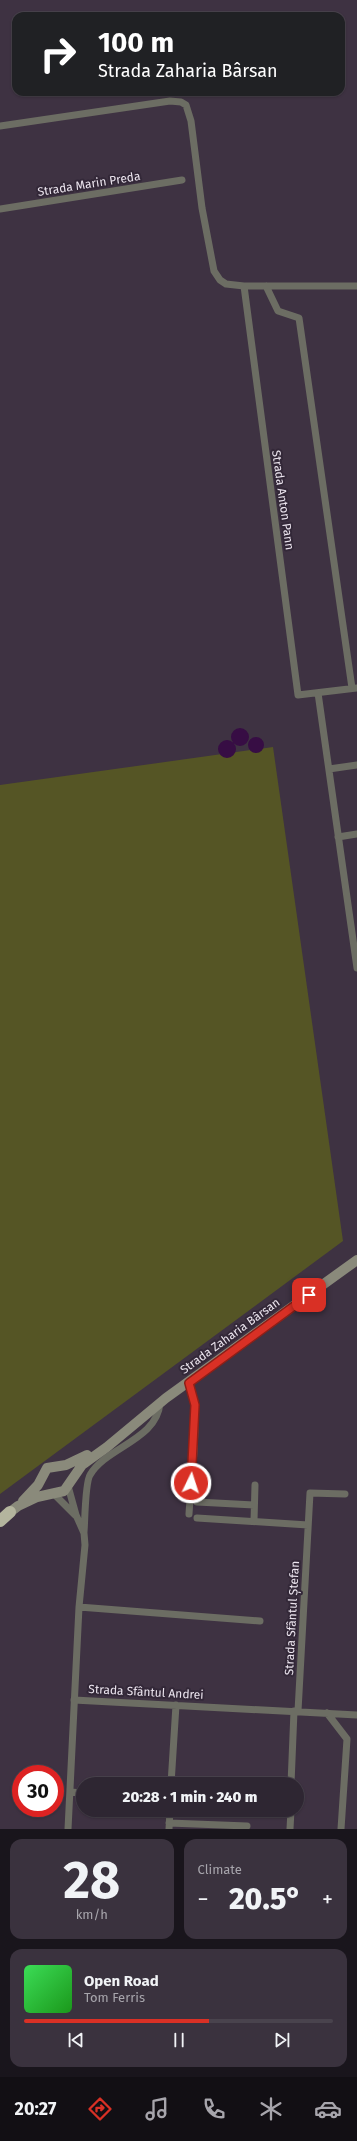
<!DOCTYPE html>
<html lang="en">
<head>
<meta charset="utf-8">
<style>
  body { margin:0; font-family:"Fira Sans",sans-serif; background:#3a323e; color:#f1f3f6; height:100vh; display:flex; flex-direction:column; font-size:15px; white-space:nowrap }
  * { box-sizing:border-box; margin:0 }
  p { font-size:13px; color:#a7a5ac }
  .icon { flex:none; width:22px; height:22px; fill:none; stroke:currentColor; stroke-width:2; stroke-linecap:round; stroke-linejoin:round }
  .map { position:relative; height:1829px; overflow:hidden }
  .sheet { display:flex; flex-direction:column; gap:10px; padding:10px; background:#19151c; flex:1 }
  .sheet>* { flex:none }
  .guide { position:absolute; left:12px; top:12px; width:333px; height:84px; border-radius:12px; box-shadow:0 1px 3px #0004,0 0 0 1px #49434d; background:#202124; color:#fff; overflow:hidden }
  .speed { position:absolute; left:12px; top:1765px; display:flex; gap:8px; font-size:20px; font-weight:700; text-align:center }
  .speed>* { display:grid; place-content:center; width:52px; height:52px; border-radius:50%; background:#2e2632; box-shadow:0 1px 3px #0004,0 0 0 1px #49434d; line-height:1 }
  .speed .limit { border:6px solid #d22; background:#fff; color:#111 }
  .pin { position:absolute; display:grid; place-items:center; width:34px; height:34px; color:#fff; margin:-17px; border-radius:8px; box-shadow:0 2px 6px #0006 }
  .me { position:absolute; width:44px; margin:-22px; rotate:4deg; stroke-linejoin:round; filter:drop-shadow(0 0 3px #0008) }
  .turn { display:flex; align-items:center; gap:14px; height:84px; padding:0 20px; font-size:18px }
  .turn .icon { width:52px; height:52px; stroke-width:2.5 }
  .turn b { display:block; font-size:28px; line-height:34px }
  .big { font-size:30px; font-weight:800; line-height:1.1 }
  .sheet .tile { flex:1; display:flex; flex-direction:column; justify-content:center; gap:6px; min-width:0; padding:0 14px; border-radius:12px; background:#3a323e }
  .sheet .dial { align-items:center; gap:0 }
  .dial b { font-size:52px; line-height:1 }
  .song { display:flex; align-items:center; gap:12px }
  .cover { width:48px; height:48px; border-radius:6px; background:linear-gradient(135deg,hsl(130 70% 55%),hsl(120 70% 35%)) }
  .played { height:4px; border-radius:2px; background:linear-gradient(90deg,#d93025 60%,#49434d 60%) }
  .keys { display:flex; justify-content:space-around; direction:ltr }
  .heat { display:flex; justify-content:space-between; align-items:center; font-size:22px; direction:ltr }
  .sheet .tiles { flex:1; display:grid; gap:10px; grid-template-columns:1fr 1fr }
  .tile:last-child { grid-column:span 2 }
  .trip { position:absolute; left:76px; top:1777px; width:228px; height:40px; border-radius:20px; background:#2e2632; box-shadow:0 1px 3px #0004,0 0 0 1px #49434d; font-weight:800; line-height:40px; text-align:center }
  .dock { display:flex; height:64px; justify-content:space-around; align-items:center; background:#120f14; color:#a7a5ac }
  .dock .icon { width:28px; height:28px }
  .dock .on { color:#d93025 }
  .dock b { font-size:18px; color:#f1f3f6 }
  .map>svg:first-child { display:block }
</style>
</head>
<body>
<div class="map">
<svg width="357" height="1829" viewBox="0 0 357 1829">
  <rect width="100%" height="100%" fill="#3e3242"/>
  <path fill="#555525" d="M273 747 343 1241 0 1494V785Z"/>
  <path fill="#370d44" d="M231 737a9 9 0 1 1 18 0a9 9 0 1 1-18 0Z
    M248 745a8 8 0 1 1 16 0a8 8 0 1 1-16 0Z
    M218 749a9 9 0 1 1 18 0a9 9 0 1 1-18 0Z"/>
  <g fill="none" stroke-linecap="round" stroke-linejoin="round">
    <path stroke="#6c6d63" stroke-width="7" d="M0 126 170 101 181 102 186 105 191 121 202 208 214 271 220 280 226 284 244 286H357
      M0 209 182 180
      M244 286 298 695 357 688
      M266 286 278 311 299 318 352 688
      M318 693 357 968
      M329 769 357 765
      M338 837 357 834
      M68 1486 76 1515 84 1533 85 1545 79 1607 68 1829
      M53 1493 75 1515
      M197 1502 254 1505
      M189 1514C191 1478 201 1415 189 1383
      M197 1518 308 1525
      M254 1521 255 1485
      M84 1532C85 1521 85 1483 90 1475 106 1447 157 1440 160 1403
      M79 1607 260 1621
      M74 1700 357 1715
      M298 1711 310 1493 345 1494
      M327 1713 347 1739 341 1829
      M171 1784 176 1705
      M291 1784 294 1711
      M70 1792 83 1793
      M169 1823 247 1826
      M169 1829 170 1810
      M290 1829 291 1810"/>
    <path stroke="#8a8a7b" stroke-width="10" d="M23 1501 38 1485 47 1468 66 1465 87 1455
      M5 1516 18 1506 37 1497 64 1491 82 1465 107 1447 166 1398 357 1260"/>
    <path stroke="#b4b59e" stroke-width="12" d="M0 1521 10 1512"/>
  </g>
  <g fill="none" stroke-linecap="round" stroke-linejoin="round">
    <g stroke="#8d1f18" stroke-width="10">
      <path id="route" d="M191 1483 195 1405 189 1383 309 1295"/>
    </g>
    <use href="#route" stroke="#d93025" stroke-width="7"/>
  </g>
  <g text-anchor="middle" stroke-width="4" stroke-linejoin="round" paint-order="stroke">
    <g font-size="12" fill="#ece5ef" stroke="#332838">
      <text transform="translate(89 184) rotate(-9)" y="4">Strada Marin Preda</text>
      <text transform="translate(283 500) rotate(82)" y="4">Strada Anton Pann</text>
      <text transform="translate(230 1336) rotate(-36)" y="4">Strada Zaharia Bârsan</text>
      <text transform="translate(292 1618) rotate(-87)" y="4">Strada Sfântul Ștefan</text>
      <text transform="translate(146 1692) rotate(3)" y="4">Strada Sfântul Andrei</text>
    </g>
  </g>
</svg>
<div class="speed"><div class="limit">30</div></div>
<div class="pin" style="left:309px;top:1295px;background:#d93025"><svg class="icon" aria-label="arrive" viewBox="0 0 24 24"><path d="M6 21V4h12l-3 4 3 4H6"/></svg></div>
<svg class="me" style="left:191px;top:1483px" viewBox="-20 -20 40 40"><circle r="17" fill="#d93025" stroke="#fff" stroke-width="3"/><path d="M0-11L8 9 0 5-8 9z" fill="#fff"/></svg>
<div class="trip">20:28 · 1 min · 240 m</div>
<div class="guide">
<div class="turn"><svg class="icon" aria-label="right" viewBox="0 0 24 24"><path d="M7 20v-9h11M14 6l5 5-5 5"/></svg><div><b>100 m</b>Strada Zaharia Bârsan</div></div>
</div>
</div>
<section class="sheet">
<div class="tiles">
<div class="tile dial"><b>28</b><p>km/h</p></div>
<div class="tile"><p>Climate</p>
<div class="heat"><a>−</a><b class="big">20.5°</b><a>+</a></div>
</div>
<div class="tile">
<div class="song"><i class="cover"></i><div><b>Open Road</b><p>Tom Ferris</p></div></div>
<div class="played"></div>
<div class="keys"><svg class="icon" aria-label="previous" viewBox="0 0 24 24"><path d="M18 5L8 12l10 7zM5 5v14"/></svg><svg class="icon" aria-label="pause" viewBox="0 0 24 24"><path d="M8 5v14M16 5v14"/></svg><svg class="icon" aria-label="next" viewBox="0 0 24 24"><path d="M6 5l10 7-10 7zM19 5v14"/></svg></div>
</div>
</div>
</section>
<nav class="dock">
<b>20:27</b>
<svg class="icon on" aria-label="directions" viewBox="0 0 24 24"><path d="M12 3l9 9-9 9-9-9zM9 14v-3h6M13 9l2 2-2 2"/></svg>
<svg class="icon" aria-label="music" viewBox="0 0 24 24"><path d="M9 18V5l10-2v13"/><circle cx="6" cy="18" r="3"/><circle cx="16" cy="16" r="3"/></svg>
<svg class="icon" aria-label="phone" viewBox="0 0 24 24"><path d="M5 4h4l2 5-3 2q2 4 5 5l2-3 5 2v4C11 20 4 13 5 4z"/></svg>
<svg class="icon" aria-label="climate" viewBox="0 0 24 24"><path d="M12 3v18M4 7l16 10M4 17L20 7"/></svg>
<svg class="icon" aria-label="car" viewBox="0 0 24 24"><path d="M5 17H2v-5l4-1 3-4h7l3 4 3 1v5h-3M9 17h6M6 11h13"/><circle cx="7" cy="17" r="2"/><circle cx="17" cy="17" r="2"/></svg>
</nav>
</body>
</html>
